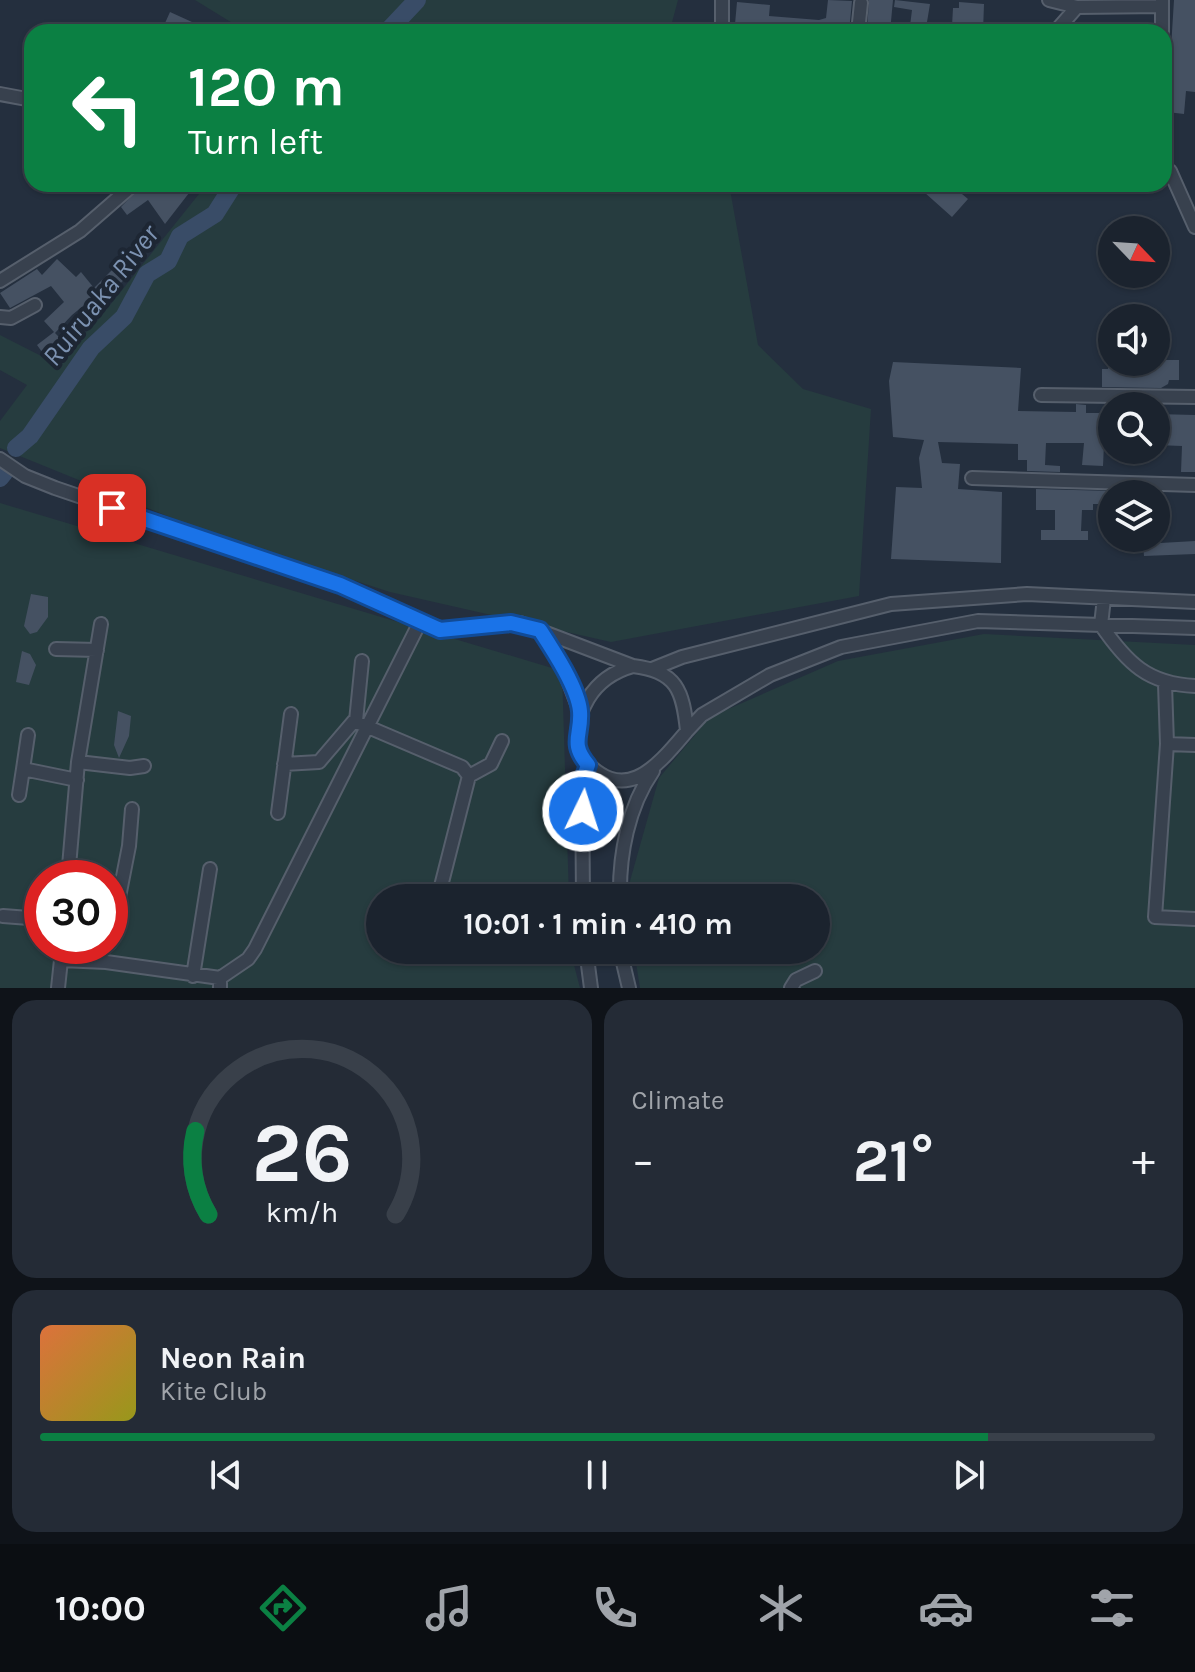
<!DOCTYPE html>
<html lang="en">
<head>
<meta charset="utf-8">
<style>
  body { margin:0; font-family:Karla,sans-serif; background:#242b36; color:#f1f3f6; height:100vh; display:flex; flex-direction:column; font-size:30px; white-space:nowrap }
  * { box-sizing:border-box; margin:0 }
  p { font-size:26px; color:#a0a4aa }
  .icon { flex:none; width:44px; height:44px; fill:none; stroke:currentColor; stroke-width:2; stroke-linecap:round; stroke-linejoin:round }
  .map { position:relative; height:988px; overflow:hidden }
  .panel { display:flex; flex-direction:column; gap:12px; padding:12px; background:#0f1319; flex:1 }
  .panel>* { flex:none }
  .hud { position:absolute; left:24px; top:24px; width:1148px; height:168px; border-radius:24px; box-shadow:0 2px 6px #0004,0 0 0 2px #39404a; background:#0b8043; color:#fff; overflow:hidden }
  .needle { width:52px; rotate:115deg }
  .fabs { position:absolute; left:1098px; top:216px; display:grid; gap:16px }
  .fabs a { display:grid; place-items:center; width:72px; height:72px; border-radius:50%; background:#1b232e; box-shadow:0 2px 6px #0004,0 0 0 2px #39404a; font-size:40px }
  .speed { position:absolute; left:24px; top:860px; display:flex; gap:16px; font-size:40px; font-weight:700; text-align:center }
  .speed>* { display:grid; place-content:center; width:104px; height:104px; border-radius:50%; background:#1b232e; box-shadow:0 2px 6px #0004,0 0 0 2px #39404a; line-height:1 }
  .speed .limit { border:12px solid #d22; background:#fff; color:#111 }
  .pin { position:absolute; display:grid; place-items:center; width:68px; height:68px; color:#fff; margin:-34px; border-radius:16px; box-shadow:0 4px 12px #0006 }
  .me { position:absolute; width:88px; margin:-44px; rotate:4deg; stroke-linejoin:round; filter:drop-shadow(0 0 6px #0008) }
  .turn { display:flex; align-items:center; gap:28px; height:168px; padding:0 32px; font-size:36px }
  .turn .icon { width:104px; height:104px; stroke-width:2.5 }
  .turn b { display:block; font-size:56px; line-height:68px }
  .big { font-size:60px; font-weight:700; line-height:1.1 }
  .panel .tile { flex:1; display:flex; flex-direction:column; justify-content:center; gap:12px; min-width:0; padding:0 28px; border-radius:24px; background:#242b36 }
  .panel .dial { align-items:center; gap:0 }
  .dial svg { height:208px; overflow:visible; fill:none; stroke:#39404a; stroke-width:7; stroke-linecap:round; text-anchor:middle }
  .dial text { fill:#f1f3f6; stroke:none }
  .song { display:flex; align-items:center; gap:24px }
  .cover { width:96px; height:96px; border-radius:12px; background:linear-gradient(135deg,hsl(20 70% 55%),hsl(60 70% 35%)) }
  .played { height:8px; border-radius:4px; background:linear-gradient(90deg,#0b8043 85%,#39404a 85%) }
  .keys { display:flex; justify-content:space-around; direction:ltr }
  .heat { display:flex; justify-content:space-between; align-items:center; font-size:44px; direction:ltr }
  .panel .tiles { flex:1; display:grid; gap:12px; grid-template-columns:1fr 1fr }
  .tile:last-child { grid-column:span 2 }
  .trip { position:absolute; left:366px; top:884px; width:464px; height:80px; border-radius:40px; background:#1b232e; box-shadow:0 2px 6px #0004,0 0 0 2px #39404a; font-weight:700; line-height:80px; text-align:center }
  .menu { display:flex; height:128px; justify-content:space-around; align-items:center; background:#0b0e12; color:#a0a4aa }
  .menu .icon { width:56px; height:56px }
  .menu .selected { color:#0b8043 }
  .menu b { font-size:36px; color:#f1f3f6 }
  .map>svg:first-child { display:block }
</style>
</head>
<body>
<div class="map">
<svg width="1195" height="988" viewBox="0 0 1195 988">
  <rect width="100%" height="100%" fill="#242f3e"/>
  <path fill="#263c3f" fill-rule="evenodd" d="M195 0H678L671 26 656 32H247Z
    M207 184H729L758 345 803 389 871 409 859 596 611 642 390 592 219 537 0 448V421L27 385 0 370V335L53 362 94 325Z
    M0 503 562 671 569 898H380V950H570L580 988H0ZM42 878H110V946H42Z
    M984 634 1195 645V988H640L634 950H816V898H631L630 881 659 778 710 717 838 661Z"/>
  <g fill="none" stroke-linecap="round" stroke-linejoin="round">
    <path stroke="#394c67" stroke-width="18" d="M387 32 417 0
      M16 448 30 436 91 348 124 317 147 274 168 261 180 236 215 214 234 184
      M0 478 4 473"/>
  </g>
  <path fill="#455162" d="M828 0 852 1 849 32 735 24 737 2 770 5 769 16 819 20 826 18Z
    M869 0H893L890 32H867Z
    M895 0 930 4 926 28 910 26 912 10 894 7Z
    M1174 0H1195V92L1186 91 1184 114 1167 112Z
    M959 2 984 4 983 32H972V27L952 26 953 8H959Z
    M170 12 192 22 187 32H161Z
    M143 184H196L165 224 148 200 127 215 121 207Z
    M915 184H950L968 199 952 217Z
    M57 259 76 277 81 272 94 288 117 265 128 276 94 309 88 302 72 315 55 333 60 338 42 352 37 345 54 332 44 321 64 302 51 286 10 308 0 293 37 269 42 275Z
    M1157 360H1179V380H1169L1168 384 1161 388 1102 387V369H1108L1109 362Z
    M893 362 1021 368 1018 411 1076 412V404L1086 405V413H1112V444H1104L1103 466 1082 465 1084 443H1046L1045 465 1060 466V472L1027 471V460H1018V444L938 442 942 463 960 464 958 489 1002 492 1001 563 891 559 896 487 922 488 919 458 924 440 893 437 889 381Z
    M1156 414 1195 415V472H1181L1182 446 1156 445Z
    M1036 489 1112 491V504H1093V510H1082L1081 531H1088V540H1041V530H1055V510H1036Z
    M1195 541V554L1144 556 1143 544Z
    M31 594 48 597V617L37 632 30 634 24 626Z
    M22 651 30 654 36 665 29 685 16 682Z
    M118 711 131 716 129 736 119 758 114 745Z"/>
  <g fill="none" stroke-linecap="round" stroke-linejoin="round">
    <g stroke="#565f6c" stroke-width="16">
      <path id="minor" d="M722 0V32
        M1049 0 1077 7 1162 6
        M1162 0V32
        M858 32 861 3
        M1055 32 1077 7
        M0 94 32 100
        M1170 171 1195 227
        M0 281 80 231 134 184
        M0 317 11 318 35 305
        M1041 395 1195 397
        M0 459 25 476 55 488 340 585 440 630 520 623 633 666
        M972 478 1195 485
        M1104 598 1101 625C1127 663 1148 684 1195 686
        M540 630 566 675 580 712
        M56 649 97 650
        M633 666C677 671 683 691 687 731 655 769 623 808 579 754 571 713 593 677 633 666Z
        M652 669 682 657 891 604 1027 594 1195 602
        M1165 684 1167 744 1155 917 1195 919
        M356 721 362 661
        M687 731 702 715 770 675 841 647 978 621 1195 628
        M28 735 23 769 77 780
        M1167 744 1195 745
        M78 762 130 768 144 766
        M284 764 319 762 354 721 462 767 469 776 438 898
        M469 776 491 764 502 741
        M19 795 23 769
        M278 813 291 714
        M68 878 78 762 101 624
        M583 898 582 782 588 765
        M620 898C619 855 628 807 653 771
        M3 916 42 919
        M110 943 129 846 132 809
        M63 946 61 960 106 962 220 978
        M586 950 591 988
        M620 950 629 988
        M193 976 210 869
        M58 988 61 960
        M220 988V978L248 959 255 949 420 622
        M791 988 796 980 815 971"/>
    </g>
    <use href="#minor" stroke="#38414e" stroke-width="12"/>
  </g>
  <g fill="none" stroke-linecap="round" stroke-linejoin="round">
    <g stroke="#114b97" stroke-width="20">
      <path id="route" d="M112 508 340 585 440 630 511 623 540 630C553 650 578 688 580 711 582 736 569 742 588 765L582 782 583 811"/>
    </g>
    <use href="#route" stroke="#1a73e8" stroke-width="14"/>
  </g>
  <g text-anchor="middle" stroke-width="8" stroke-linejoin="round" paint-order="stroke">
    <g font-size="28" font-style="italic" fill="#7c92b1" stroke="#1d2633">
      <text transform="translate(100 295) rotate(-52)" y="10">Ruiruaka River</text>
    </g>
  </g>
</svg>
<div class="fabs">
<a><svg class="needle" viewBox="-14 -14 28 28"><path d="M0-13l5 13h-10z" fill="#e53935"/><path d="M0 13l5-13h-10z" fill="#a0a4aa"/></svg></a>
<a><svg class="icon" aria-label="sound" viewBox="0 0 24 24"><path d="M4 9h4l5-4v14l-5-4H4zM17 9q2 3 0 6"/></svg></a>
<a><svg class="icon" aria-label="search" viewBox="0 0 24 24"><circle cx="10" cy="10" r="6"/><path d="M15 15l6 6"/></svg></a>
<a><svg class="icon" aria-label="layers" viewBox="0 0 24 24"><path d="M12 4l9 5-9 5-9-5zM3 14l9 5 9-5"/></svg></a>
</div>
<div class="speed"><div class="limit">30</div></div>
<div class="pin" style="left:112px;top:508px;background:#d93025"><svg class="icon" aria-label="arrive" viewBox="0 0 24 24"><path d="M6 21V4h12l-3 4 3 4H6"/></svg></div>
<svg class="me" style="left:583px;top:811px" viewBox="-20 -20 40 40"><circle r="17" fill="#1a73e8" stroke="#fff" stroke-width="3"/><path d="M0-11L8 9 0 5-8 9z" fill="#fff"/></svg>
<div class="trip">10:01 · 1 min · 410 m</div>
<div class="hud">
<div class="turn"><svg class="icon" aria-label="left" viewBox="0 0 24 24"><path d="M17 20v-9H6M10 6l-5 5 5 5"/></svg><div><b>120 m</b>Turn left</div></div>
</div>
</div>
<section class="panel">
<div class="tiles">
<div class="tile dial"><svg viewBox="0 0 100 80">
<path d="M14 69A42 42 0 1 1 86 69"/>
<path d="M14 69A42 42 0 0 1 9 37" stroke="#0b8043"/>
<text x="50" y="56" font-size="32" font-weight="700">26</text>
<text x="50" y="72" font-size="11">km/h</text>
</svg></div>
<div class="tile"><p>Climate</p>
<div class="heat"><a>−</a><b class="big">21°</b><a>+</a></div>
</div>
<div class="tile">
<div class="song"><i class="cover"></i><div><b>Neon Rain</b><p>Kite Club</p></div></div>
<div class="played"></div>
<div class="keys"><svg class="icon" aria-label="previous" viewBox="0 0 24 24"><path d="M18 5L8 12l10 7zM5 5v14"/></svg><svg class="icon" aria-label="pause" viewBox="0 0 24 24"><path d="M8 5v14M16 5v14"/></svg><svg class="icon" aria-label="next" viewBox="0 0 24 24"><path d="M6 5l10 7-10 7zM19 5v14"/></svg></div>
</div>
</div>
</section>
<nav class="menu">
<b>10:00</b>
<svg class="icon selected" aria-label="directions" viewBox="0 0 24 24"><path d="M12 3l9 9-9 9-9-9zM9 14v-3h6M13 9l2 2-2 2"/></svg>
<svg class="icon" aria-label="music" viewBox="0 0 24 24"><path d="M9 18V5l10-2v13"/><circle cx="6" cy="18" r="3"/><circle cx="16" cy="16" r="3"/></svg>
<svg class="icon" aria-label="phone" viewBox="0 0 24 24"><path d="M5 4h4l2 5-3 2q2 4 5 5l2-3 5 2v4C11 20 4 13 5 4z"/></svg>
<svg class="icon" aria-label="climate" viewBox="0 0 24 24"><path d="M12 3v18M4 7l16 10M4 17L20 7"/></svg>
<svg class="icon" aria-label="car" viewBox="0 0 24 24"><path d="M5 17H2v-5l4-1 3-4h7l3 4 3 1v5h-3M9 17h6M6 11h13"/><circle cx="7" cy="17" r="2"/><circle cx="17" cy="17" r="2"/></svg>
<svg class="icon" aria-label="filters" viewBox="0 0 24 24"><path d="M4 7h16M4 17h16"/><circle cx="9" cy="7" r="2"/><circle cx="15" cy="17" r="2"/></svg>
</nav>
</body>
</html>
